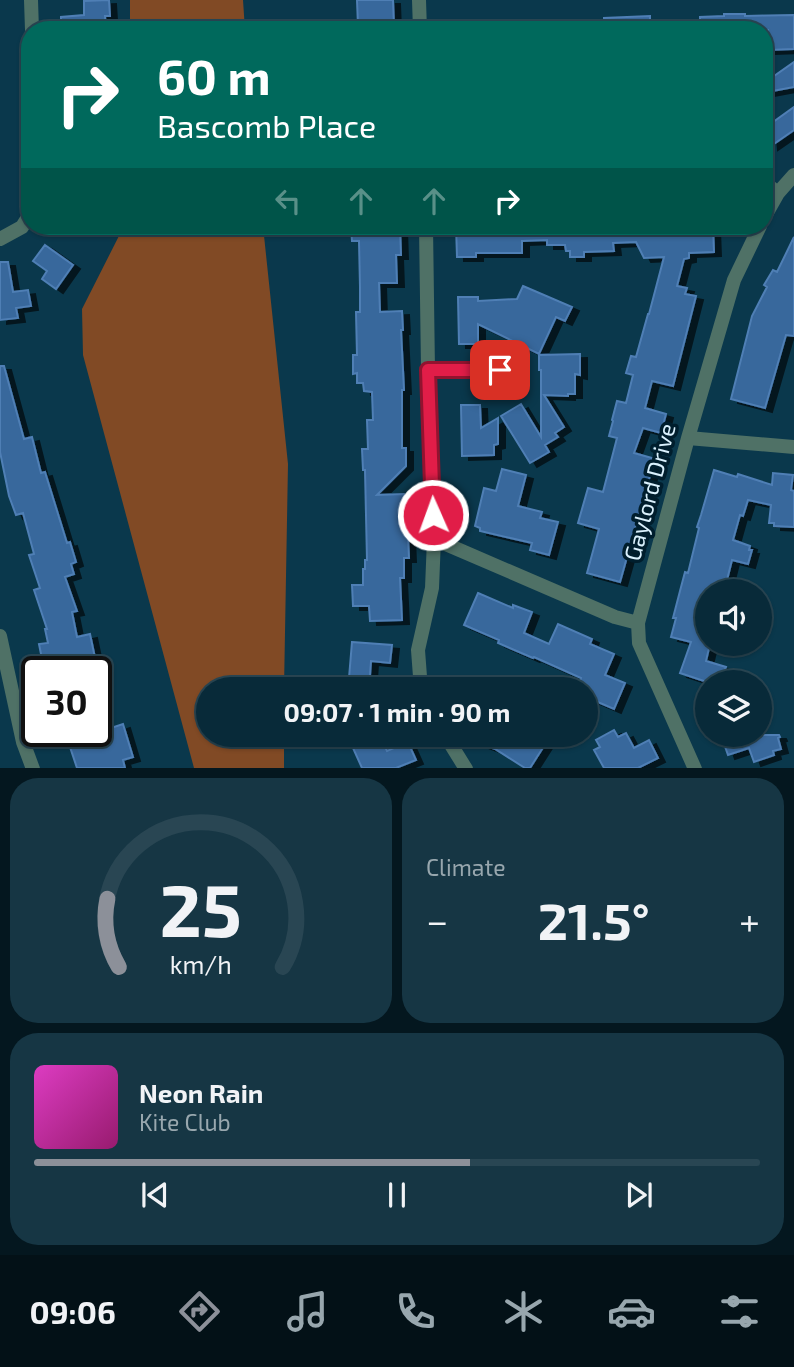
<!DOCTYPE html>
<html lang="en">
<head>
<meta charset="utf-8">
<style>
  body { margin:0; font-family:"Exo 2",sans-serif; background:#163644; color:#f1f3f6; height:100vh; display:flex; flex-direction:column; font-size:26px; white-space:nowrap }
  * { box-sizing:border-box; margin:0 }
  p { font-size:23px; color:#98a7ae }
  .icon { flex:none; width:38px; height:38px; fill:none; stroke:currentColor; stroke-width:2; stroke-linecap:round; stroke-linejoin:round }
  .map { position:relative; height:768px; overflow:hidden }
  .panel { display:flex; flex-direction:column; gap:10px; padding:10px; background:#04171f; flex:1 }
  .panel>* { flex:none }
  .guide { position:absolute; left:21px; top:21px; width:752px; height:214px; border-radius:28px; box-shadow:0 2px 5px #0004,0 0 0 2px #294653; background:#00695c; color:#fff; overflow:hidden }
  .tools { position:absolute; left:695px; top:579px; display:grid; gap:14px }
  .tools a { display:grid; place-items:center; width:77px; height:77px; border-radius:50%; background:#082a39; box-shadow:0 2px 5px #0004,0 0 0 2px #294653; font-size:35px }
  .speed { position:absolute; left:21px; top:656px; display:flex; gap:14px; font-size:35px; font-weight:700; text-align:center }
  .speed>* { display:grid; place-content:center; width:91px; height:91px; border-radius:50%; background:#082a39; box-shadow:0 2px 5px #0004,0 0 0 2px #294653; line-height:1 }
  .speed .limit { border:4px solid #111; border-radius:10px; background:#fff; color:#111 }
  .pin { position:absolute; display:grid; place-items:center; width:60px; height:60px; color:#fff; margin:-30px; border-radius:14px; box-shadow:0 4px 10px #0006 }
  .me { position:absolute; width:77px; margin:-38px; rotate:358deg; stroke-linejoin:round; filter:drop-shadow(0 0 5px #0008) }
  .turn { display:flex; align-items:center; gap:24px; height:147px; padding:0 21px; font-size:32px }
  .turn .icon { width:91px; height:91px; stroke-width:2.5 }
  .turn b { display:block; font-size:49px; line-height:60px }
  .lanes { display:flex; align-items:center; height:66px; padding:0 21px; background:#0003; justify-content:center; gap:35px; direction:ltr }
  .lanes .off { opacity:.35 }
  .big { font-size:52px; font-weight:700; line-height:1.1 }
  .panel .tile { flex:1; display:flex; flex-direction:column; justify-content:center; gap:10px; min-width:0; padding:0 24px; border-radius:28px; background:#163644 }
  .panel .dial { align-items:center; gap:0 }
  .dial svg { height:182px; overflow:visible; fill:none; stroke:#294653; stroke-width:7; stroke-linecap:round; text-anchor:middle }
  .dial text { fill:#f1f3f6; stroke:none }
  .song { display:flex; align-items:center; gap:21px }
  .cover { width:84px; height:84px; border-radius:10px; background:linear-gradient(135deg,hsl(310 70% 55%),hsl(320 70% 35%)) }
  .played { height:7px; border-radius:4px; background:linear-gradient(90deg,#8c9099 60%,#294653 60%) }
  .keys { display:flex; justify-content:space-around; direction:ltr }
  .heat { display:flex; justify-content:space-between; align-items:center; font-size:38px; direction:ltr }
  .panel .tiles { flex:1; display:grid; gap:10px; grid-template-columns:1fr 1fr }
  .tile:last-child { grid-column:span 2 }
  .trip { position:absolute; left:196px; top:677px; width:402px; height:70px; border-radius:35px; background:#082a39; box-shadow:0 2px 5px #0004,0 0 0 2px #294653; font-weight:700; line-height:70px; text-align:center }
  .dock { display:flex; height:112px; justify-content:space-around; align-items:center; background:#031117; color:#98a7ae }
  .dock .icon { width:49px; height:49px }
  .dock .active { color:#8c9099 }
  .dock b { font-size:32px; color:#f1f3f6 }
  .map>svg:first-child { display:block }
</style>
</head>
<body>
<div class="map">
<svg width="794" height="769" viewBox="0 0 794 769">
  <defs>
    <filter id="shadow"><feDropShadow dx="7" dy="4" stdDeviation="0" flood-color="#0009"/></filter>
  </defs>
  <rect width="100%" height="100%" fill="#0a384c"/>
  <path fill="#814a25" d="M130 0H243L245 30H130Z
    M124 226H263L288 464 284 689 208 690V735H284V768H194L83 355 82 309Z"/>
  <path fill="#38679c" stroke="#4f7fb5" stroke-width="2" filter="url(#shadow)" d="M109 0 110 16H105L106 30H61V17L84 15V1Z
    M357 0H393L394 26H358Z
    M724 14H745V16L794 15V49L769 50 768 30H700V17L724 16Z
    M650 16V30H604V18Z
    M794 62V87L767 92 766 77 774 76Z
    M794 107V130L771 146 769 125Z
    M351 226H400L401 255H396L397 283H379L380 312 402 311 403 330H401L404 390H402V448H406V466L377 495 404 494 405 513 407 512 409 558H404V578H400L402 620 370 621 369 606H353L352 585H363V569H365V560H367L365 470H363L362 449H368L367 420H373L372 392 364 391 363 383H357V373L353 374V355H357L356 312H360V287L359 241H352Z
    M456 226H476V232H501V226H566V230L593 229V226H713L714 252 689 253V258L684 259 677 286 687 288 685 294 696 296 673 386 652 381 645 408 666 414 661 433 643 428 634 453 652 458 651 464 653 465 620 582 587 573 599 529 578 523 588 488 603 492 617 438 609 436 613 421 612 420 617 401 626 403 633 375 626 373 631 356 636 357 648 314H649L664 257 644 258 636 242 613 243 614 251 584 252V257H570V251H566L565 245H547V240L522 241V253H476V257H457Z
    M794 237V336L786 335 765 408 731 399 752 316 767 287 764 285 773 270 777 272Z
    M45 245 73 265 56 289 42 279 47 271 33 261Z
    M0 262H8L13 292 28 290 31 306 16 308 18 318 0 320Z
    M523 286 572 307 565 321 556 317 539 354 478 324V344H459L458 297H478V301L517 299Z
    M580 354V375L575 374V394H568V396L544 395 564 427 555 433 558 437 545 445 549 452 530 463 501 416 521 404 541 437V370H539V355Z
    M0 366H4L24 439 32 437 41 473 45 472 67 543 70 542 76 562 71 564 74 574 65 577 77 611 72 612 77 637 90 634 98 672H47L45 663 43 664 39 644 48 643 45 629H47L34 590 40 588 29 555 34 554 23 513 16 515 9 496 0 452Z
    M461 405H480L481 428 498 418V444L494 445V455L462 456Z
    M502 469 526 475 518 506 542 512 540 518 558 522 549 555 530 550 532 543 480 531V528L475 526 484 488 496 491Z
    M714 470 737 477 738 474 772 485 773 473 793 475 791 490 794 491V527L774 526V523H769L771 505 748 500 743 516 740 515 733 540 750 546 749 550H752L748 564 732 560 724 592H707V644H710L706 661 726 667 720 682H707L680 673 691 642 671 637 676 618H673L680 591 685 572 688 573 699 528 697 527 701 515Z
    M478 593 513 608V605L532 612 524 633 549 644 558 624 592 639 590 644 614 654 605 675 625 683 614 709 586 697V690H576L581 678 534 657 533 658 498 643 499 640 464 625Z
    M352 642 392 645 390 663 371 661 369 690H348Z
    M123 724 133 757 123 760 125 768H77L65 732H99Z
    M614 730 618 737 626 733 634 748 649 740 658 758 638 768H604L594 750 600 747 596 740Z
    M460 735H551L530 768H525L495 749 460 736Z
    M721 735H779L780 737 778 738 781 749 773 751 774 755 754 762 749 748 728 755Z
    M380 736 387 751 408 742 416 760 396 768H362L353 748Z"/>
  <g fill="none" stroke-linecap="round" stroke-linejoin="round">
    <path stroke="#4f7166" stroke-width="14" d="M31 0 32 30
      M419 0 420 30
      M765 183 778 193
      M765 216 778 193 794 175
      M0 239 22 227 30 214
      M428 370H500
      M688 438 794 447
      M434 539 615 617 638 623
      M0 636 23 742 33 769
      M421 690 418 650 432 588 434 539 428 370 426 226
      M445 735 466 769
      M695 769 639 643 638 623 688 438 734 280 760 226"/>
  </g>
  <g fill="none" stroke-linecap="round" stroke-linejoin="round">
    <g stroke="#92132f" stroke-width="18">
      <path id="route" d="M433 515 428 370H500"/>
    </g>
    <use href="#route" stroke="#e11d48" stroke-width="12"/>
  </g>
  <g text-anchor="middle" stroke-width="7" stroke-linejoin="round" paint-order="stroke">
    <g font-size="23" fill="#daf1fd" stroke="#001e2d">
      <text transform="translate(650 492) rotate(-75)" y="8">Gaylord Drive</text>
    </g>
  </g>
</svg>
<div class="tools">
<a><svg class="icon" aria-label="sound" viewBox="0 0 24 24"><path d="M4 9h4l5-4v14l-5-4H4zM17 9q2 3 0 6"/></svg></a>
<a><svg class="icon" aria-label="layers" viewBox="0 0 24 24"><path d="M12 4l9 5-9 5-9-5zM3 14l9 5 9-5"/></svg></a>
</div>
<div class="speed"><div class="limit">30</div></div>
<div class="pin" style="left:500px;top:370px;background:#d93025"><svg class="icon" aria-label="arrive" viewBox="0 0 24 24"><path d="M6 21V4h12l-3 4 3 4H6"/></svg></div>
<svg class="me" style="left:433px;top:515px" viewBox="-20 -20 40 40"><circle r="17" fill="#e11d48" stroke="#fff" stroke-width="3"/><path d="M0-11L8 9 0 5-8 9z" fill="#fff"/></svg>
<div class="trip">09:07 · 1 min · 90 m</div>
<div class="guide">
<div class="turn"><svg class="icon" aria-label="right" viewBox="0 0 24 24"><path d="M7 20v-9h11M14 6l5 5-5 5"/></svg><div><b>60 m</b>Bascomb Place</div></div>
<div class="lanes"><svg class="icon off" aria-label="left" viewBox="0 0 24 24"><path d="M17 20v-9H6M10 6l-5 5 5 5"/></svg><svg class="icon off" aria-label="ahead" viewBox="0 0 24 24"><path d="M12 20V5M6 11l6-6 6 6"/></svg><svg class="icon off" aria-label="ahead" viewBox="0 0 24 24"><path d="M12 20V5M6 11l6-6 6 6"/></svg><svg class="icon" aria-label="right" viewBox="0 0 24 24"><path d="M7 20v-9h11M14 6l5 5-5 5"/></svg></div>
</div>
</div>
<section class="panel">
<div class="tiles">
<div class="tile dial"><svg viewBox="0 0 100 80">
<path d="M14 69A42 42 0 1 1 86 69"/>
<path d="M14 69A42 42 0 0 1 9 39" stroke="#8c9099"/>
<text x="50" y="56" font-size="32" font-weight="700">25</text>
<text x="50" y="72" font-size="11">km/h</text>
</svg></div>
<div class="tile"><p>Climate</p>
<div class="heat"><a>−</a><b class="big">21.5°</b><a>+</a></div>
</div>
<div class="tile">
<div class="song"><i class="cover"></i><div><b>Neon Rain</b><p>Kite Club</p></div></div>
<div class="played"></div>
<div class="keys"><svg class="icon" aria-label="previous" viewBox="0 0 24 24"><path d="M18 5L8 12l10 7zM5 5v14"/></svg><svg class="icon" aria-label="pause" viewBox="0 0 24 24"><path d="M8 5v14M16 5v14"/></svg><svg class="icon" aria-label="next" viewBox="0 0 24 24"><path d="M6 5l10 7-10 7zM19 5v14"/></svg></div>
</div>
</div>
</section>
<nav class="dock">
<b>09:06</b>
<svg class="icon active" aria-label="directions" viewBox="0 0 24 24"><path d="M12 3l9 9-9 9-9-9zM9 14v-3h6M13 9l2 2-2 2"/></svg>
<svg class="icon" aria-label="music" viewBox="0 0 24 24"><path d="M9 18V5l10-2v13"/><circle cx="6" cy="18" r="3"/><circle cx="16" cy="16" r="3"/></svg>
<svg class="icon" aria-label="phone" viewBox="0 0 24 24"><path d="M5 4h4l2 5-3 2q2 4 5 5l2-3 5 2v4C11 20 4 13 5 4z"/></svg>
<svg class="icon" aria-label="climate" viewBox="0 0 24 24"><path d="M12 3v18M4 7l16 10M4 17L20 7"/></svg>
<svg class="icon" aria-label="car" viewBox="0 0 24 24"><path d="M5 17H2v-5l4-1 3-4h7l3 4 3 1v5h-3M9 17h6M6 11h13"/><circle cx="7" cy="17" r="2"/><circle cx="17" cy="17" r="2"/></svg>
<svg class="icon" aria-label="filters" viewBox="0 0 24 24"><path d="M4 7h16M4 17h16"/><circle cx="9" cy="7" r="2"/><circle cx="15" cy="17" r="2"/></svg>
</nav>
</body>
</html>
